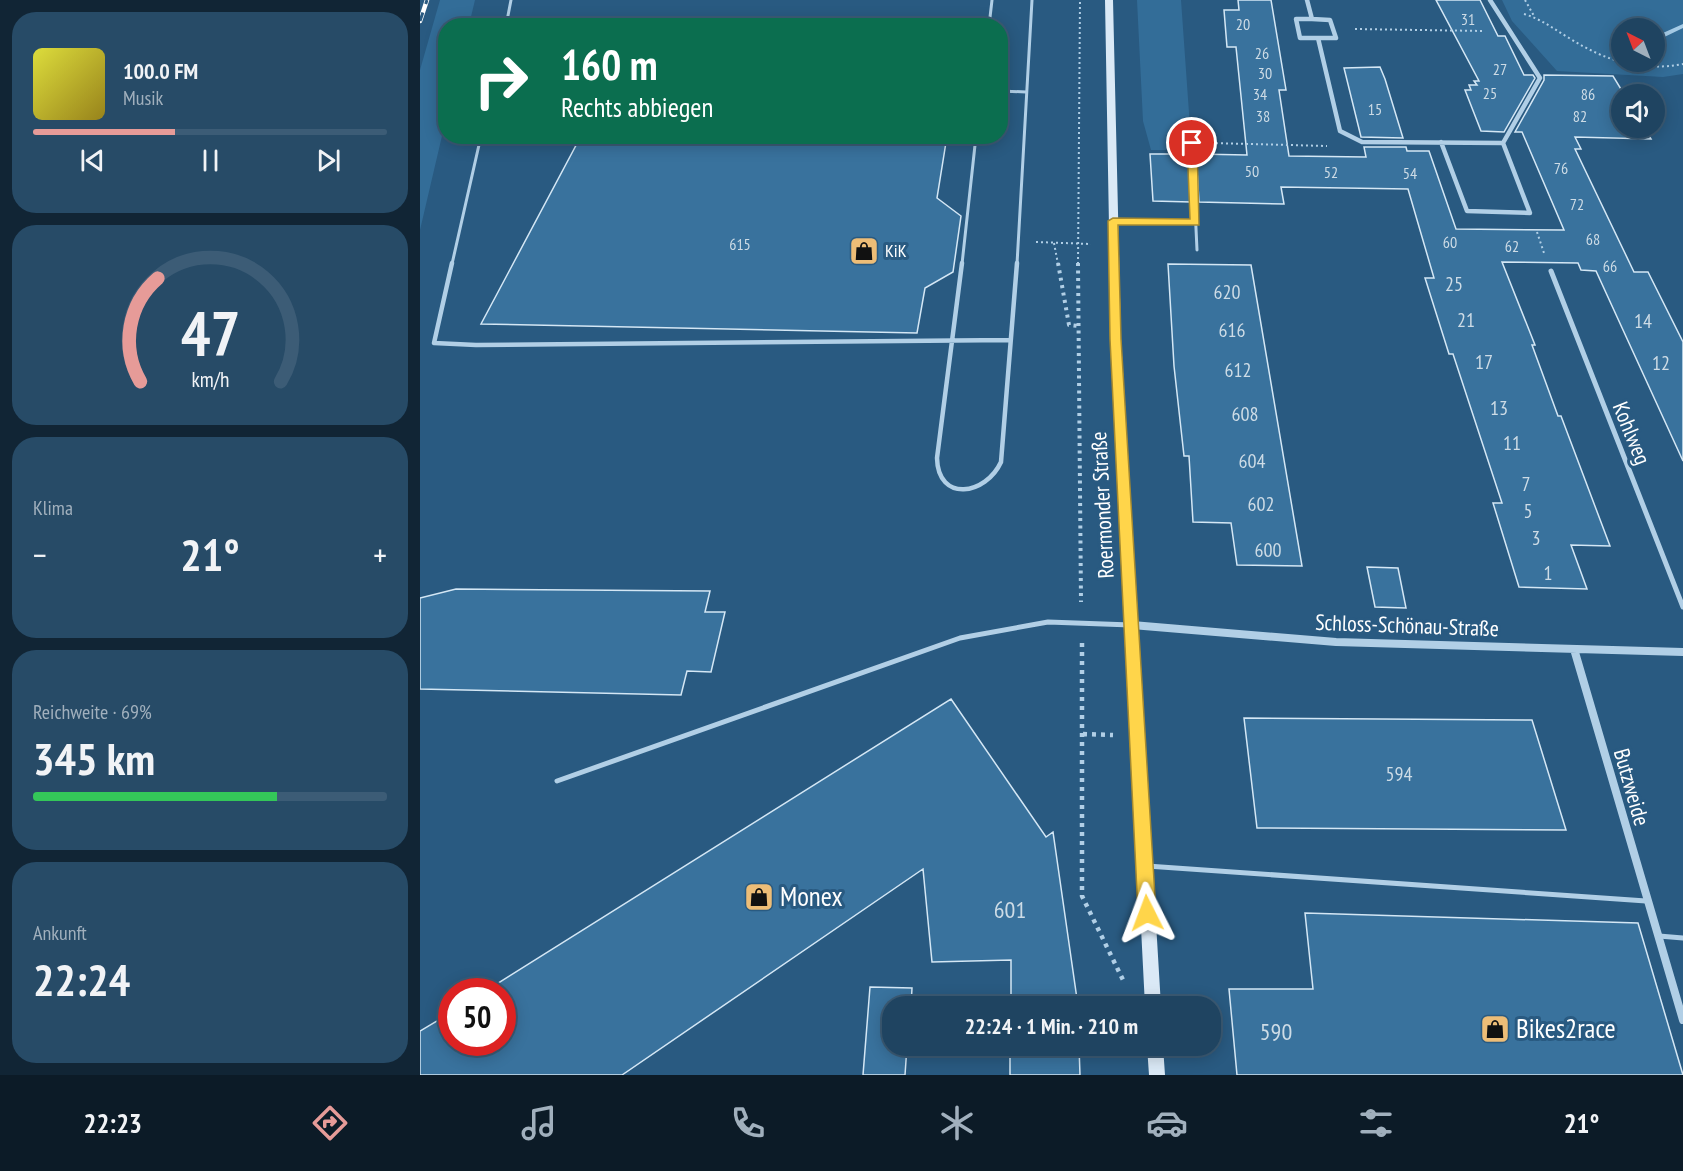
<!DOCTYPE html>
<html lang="de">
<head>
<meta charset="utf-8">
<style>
  body { margin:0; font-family:"PT Sans Narrow",sans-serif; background:#274b67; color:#f1f3f6; height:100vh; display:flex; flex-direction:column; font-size:22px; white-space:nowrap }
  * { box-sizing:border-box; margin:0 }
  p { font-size:20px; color:#a1b0bd }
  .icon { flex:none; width:33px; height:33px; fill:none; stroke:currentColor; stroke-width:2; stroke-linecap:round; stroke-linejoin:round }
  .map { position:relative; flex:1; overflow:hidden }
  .details { display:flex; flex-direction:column; gap:12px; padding:12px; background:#112535; width:420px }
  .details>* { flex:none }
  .guide { position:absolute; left:18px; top:18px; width:570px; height:126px; border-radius:24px; box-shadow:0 3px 15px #0003,0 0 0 2px #3c5c76; background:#0b6e4f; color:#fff; overflow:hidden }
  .needle { width:39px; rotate:318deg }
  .controls { position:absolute; left:1191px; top:18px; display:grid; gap:12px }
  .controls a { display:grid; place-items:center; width:54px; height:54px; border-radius:50%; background:#1f4461; box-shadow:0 3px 15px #0003,0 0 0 2px #3c5c76; font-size:30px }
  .speed { position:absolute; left:18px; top:978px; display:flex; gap:12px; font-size:30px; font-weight:700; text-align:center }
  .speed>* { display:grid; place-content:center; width:78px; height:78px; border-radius:50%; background:#1f4461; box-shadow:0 3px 15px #0003,0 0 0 2px #3c5c76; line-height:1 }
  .speed .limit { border:9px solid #d22; background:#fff; color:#111 }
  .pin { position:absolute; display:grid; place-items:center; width:51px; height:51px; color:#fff; margin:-26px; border:3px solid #fff; border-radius:50%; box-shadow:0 2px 6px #0007 }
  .me { position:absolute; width:66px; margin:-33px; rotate:357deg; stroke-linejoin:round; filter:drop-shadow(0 0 4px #0008) }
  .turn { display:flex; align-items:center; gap:21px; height:126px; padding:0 24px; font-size:27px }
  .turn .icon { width:78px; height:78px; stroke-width:2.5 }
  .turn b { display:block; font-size:42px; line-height:51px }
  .big { font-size:45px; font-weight:800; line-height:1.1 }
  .details .widget { flex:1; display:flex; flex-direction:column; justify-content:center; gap:9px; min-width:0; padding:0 21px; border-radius:24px; background:#274b67 }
  .details .dial { align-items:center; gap:0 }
  .dial svg { height:156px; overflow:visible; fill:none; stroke:#3c5c76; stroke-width:7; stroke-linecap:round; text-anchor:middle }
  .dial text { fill:#f1f3f6; stroke:none }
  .song { display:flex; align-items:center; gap:18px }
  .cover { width:72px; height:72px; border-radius:9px; background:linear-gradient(135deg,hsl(60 70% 55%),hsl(50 70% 35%)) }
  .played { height:6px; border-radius:3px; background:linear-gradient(90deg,#e69b98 40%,#3c5c76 40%) }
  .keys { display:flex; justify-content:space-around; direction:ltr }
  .heat { display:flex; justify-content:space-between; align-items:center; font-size:33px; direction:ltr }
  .charge { height:9px; border-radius:4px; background:linear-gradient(90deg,#34c759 69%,#3c5c76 0) }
  .trip { position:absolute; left:462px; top:996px; width:339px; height:60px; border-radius:24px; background:#1f4461; box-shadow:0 3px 15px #0003,0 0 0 2px #3c5c76; font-weight:800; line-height:60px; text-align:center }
  .menu { display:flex; height:96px; justify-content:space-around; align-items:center; background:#0c1b27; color:#a1b0bd }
  .menu .icon { width:42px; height:42px }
  .menu .active { color:#e69b98 }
  .menu b { font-size:27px; color:#f1f3f6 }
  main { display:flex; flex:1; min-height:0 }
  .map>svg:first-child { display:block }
</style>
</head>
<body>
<main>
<section class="details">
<div class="widget">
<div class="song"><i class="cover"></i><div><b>100.0 FM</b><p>Musik</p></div></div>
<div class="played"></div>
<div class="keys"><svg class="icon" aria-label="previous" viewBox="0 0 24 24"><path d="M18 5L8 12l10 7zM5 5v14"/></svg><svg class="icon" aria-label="pause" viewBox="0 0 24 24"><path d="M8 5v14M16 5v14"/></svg><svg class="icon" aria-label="next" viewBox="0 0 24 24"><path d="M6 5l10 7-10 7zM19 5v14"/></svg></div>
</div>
<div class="widget dial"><svg viewBox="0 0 100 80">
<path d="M14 69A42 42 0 1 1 86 69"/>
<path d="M14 69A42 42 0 0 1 23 16" stroke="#e69b98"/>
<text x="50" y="56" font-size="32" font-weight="700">47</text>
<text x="50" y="72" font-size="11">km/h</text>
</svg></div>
<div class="widget"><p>Klima</p>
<div class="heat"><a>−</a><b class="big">21°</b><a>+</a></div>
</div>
<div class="widget"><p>Reichweite · 69%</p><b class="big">345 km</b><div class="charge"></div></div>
<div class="widget"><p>Ankunft</p><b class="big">22:24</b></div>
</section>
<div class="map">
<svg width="1263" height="1075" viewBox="0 0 1263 1075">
  <rect width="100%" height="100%" fill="#295a81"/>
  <path fill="#336d98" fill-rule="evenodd" d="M20 0H55L49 25 26 26 25 123 0 230V70Z
    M717 0H761L771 141 754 150H731L723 121Z
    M1082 0H1263V74L1243 77 1137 71 1092 21ZM1202 28H1234V62H1202Z"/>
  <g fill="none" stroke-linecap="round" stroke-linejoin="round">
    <path fill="#a5cbe6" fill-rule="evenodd" d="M1263 24V28L1234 42V37Z
      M1220 62H1226L1228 66 1223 67Z"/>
  </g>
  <path fill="#39729d" stroke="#d4e7f5" stroke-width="1.5" d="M818 0H851L866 90H859L869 156 946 157 944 147H986L987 151H1009L1036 229 1144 230 1102 132H1095L1124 80V75L1193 76 1204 94H1202V128H1224L1231 139 1155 137 1161 149H1155L1214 272H1228L1263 342V461L1176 271 1161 270 1158 263 1082 262 1115 345H1112L1138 416H1141L1190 546 1151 545 1167 589 1099 587 1073 503H1082L1033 354H1029L1005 278H1014L988 189 861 187 864 204 779 202 776 154 827 155 816 47H807L804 10H819Z
    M1016 0H1060L1078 36H1085L1104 75H1113L1115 78 1084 132 1061 131 1045 90H1051L1049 85H1057L1054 81H1059Z
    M960 67 965 79 983 138 941 137 924 68Z
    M161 136H527L517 198 541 216 533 272 505 288 497 333 61 324Z
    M730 154H769L771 202 733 201Z
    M748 264 831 265 882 566 817 565 811 523 773 522 769 456H764L754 366Z
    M947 567 978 568 986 608 955 607Z
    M36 589 290 591 285 612H305L291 672 267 671 261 695 0 689V598Z
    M531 699 626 837 633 832 658 1006H591V960L512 962 503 869 202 1075H0V1031L32 1012V1042H82V992H64Z
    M824 718 1112 720 1146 830 837 828Z
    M885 913 1218 923 1263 1075H817L809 989H893Z
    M450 987 492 988 491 1006H472V1046H487L485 1075H443Z
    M590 1046H659L660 1075H590Z"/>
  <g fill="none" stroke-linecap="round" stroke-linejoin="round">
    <path stroke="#b1cfe6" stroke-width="2" stroke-dasharray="2 3" stroke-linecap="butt" d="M1105 0 1114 16
      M1104 14C1121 19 1134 29 1149 38 1186 61 1220 72 1263 64
      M935 29 1065 31
      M791 143 907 146
      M1117 232 1124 253
      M616 242 671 244
      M634 243 638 264
      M658 264 660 0"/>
    <path stroke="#b1cfe6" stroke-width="4" stroke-dasharray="3 4.5" stroke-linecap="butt" d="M638 263 649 325 658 326
      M658 263 661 602"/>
    <path stroke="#b1cfe6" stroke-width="4.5" stroke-dasharray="4 5" stroke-linecap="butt" d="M662 643V896L704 982
      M663 734 693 735"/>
    <path stroke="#b1cfe6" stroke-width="3" d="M86 26 91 0
      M569 26 572 0
      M580 91 606 92
      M772 143 777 250
      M693 221 775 223
      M32 264 61 136
      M542 264 556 136
      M597 264 612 0"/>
    <path stroke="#b1cfe6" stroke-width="4.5" d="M32 263 14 343 56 345 590 340
      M542 263 517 458C518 503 566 495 581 462L597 263"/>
    <path stroke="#b1cfe6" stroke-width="5" d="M137 781 540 638 628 622 711 625
      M727 866 1226 901
      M1239 936 1263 938"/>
    <path stroke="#b1cfe6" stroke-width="4.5" d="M887 0 892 19H876L880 38H898
      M892 19 910 20 916 38H898L920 131 942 142 1083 143
      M1021 142 1047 211 1110 213 1083 143 1120 78 1070 0"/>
    <path stroke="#b1cfe6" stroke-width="5" d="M1131 271 1263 607"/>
    <path stroke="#b1cfe6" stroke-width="8" d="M712 625 916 642 1263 652
      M1154 649 1263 1020"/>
    <path fill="#dae9f6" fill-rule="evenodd" d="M685 0H693L701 339 741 1006H725L691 339Z
      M727 1046H743L745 1075H729Z"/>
    <g stroke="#fff" stroke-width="4.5">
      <path id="rail" d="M0 21 7 0"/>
    </g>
    <use href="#rail" stroke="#295a81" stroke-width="3" stroke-dasharray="9" stroke-linecap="butt"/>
  </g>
  <path fill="#ffd54a" stroke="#a68a30" stroke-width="1.5" d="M772 140 777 143 779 225H698L701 339 736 913 733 919 727 921 721 919 718 913 690 339 688 221 693 218 770 219 767 143Z"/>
  <defs>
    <g id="shop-square" transform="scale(1.5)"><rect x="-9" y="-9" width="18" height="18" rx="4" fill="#edbd77" stroke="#295a81"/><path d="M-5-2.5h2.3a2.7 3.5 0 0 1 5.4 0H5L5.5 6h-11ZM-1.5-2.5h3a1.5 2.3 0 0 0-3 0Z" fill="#111"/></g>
  </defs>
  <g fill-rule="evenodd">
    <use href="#shop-square" x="444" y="251"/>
    <use href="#shop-square" x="339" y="897"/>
    <use href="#shop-square" x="1075" y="1029"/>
  </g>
  <g text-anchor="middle" stroke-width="6" stroke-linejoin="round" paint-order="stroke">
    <g font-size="16" fill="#cedce6">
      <text x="1048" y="25">31</text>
      <text x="823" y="30">20</text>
      <text x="842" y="59">26</text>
      <text x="1080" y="75">27</text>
      <text x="845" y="79">30</text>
      <text x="1070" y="99">25</text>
      <text x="840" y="100">34</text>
      <text x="1168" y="100">86</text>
      <text x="955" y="115">15</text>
      <text x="843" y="122">38</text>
      <text x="1160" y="122">82</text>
      <text x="1141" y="174">76</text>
      <text x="832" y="177">50</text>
      <text x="911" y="178">52</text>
      <text x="990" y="179">54</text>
      <text x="1157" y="210">72</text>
      <text x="1173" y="245">68</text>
      <text x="1030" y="248">60</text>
      <text x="320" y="250">615</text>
      <text x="1092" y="252">62</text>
      <text x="1190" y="272">66</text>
    </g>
    <g font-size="18" fill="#fff" stroke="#295a81" text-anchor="start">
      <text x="465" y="257">KiK</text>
    </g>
    <g font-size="20" fill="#cedce6">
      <text x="1034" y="291">25</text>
      <text x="807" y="299">620</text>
      <text x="1046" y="327">21</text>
      <text x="1223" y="328">14</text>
      <text x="812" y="337">616</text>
      <text x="1064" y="369">17</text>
      <text x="1241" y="370">12</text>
      <text x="818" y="377">612</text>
      <text x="1079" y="415">13</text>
      <text x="825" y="421">608</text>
      <text x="1092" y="450">11</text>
      <text x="832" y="468">604</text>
      <text x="1106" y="491">7</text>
      <text x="841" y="511">602</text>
      <text x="1108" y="518">5</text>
      <text x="1116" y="545">3</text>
      <text x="848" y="557">600</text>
      <text x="1128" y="580">1</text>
      <text x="979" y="781">594</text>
    </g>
    <g font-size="22" fill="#fff" stroke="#295a81">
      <text transform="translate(1212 433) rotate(68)" y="8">Kohlweg</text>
      <text transform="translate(682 505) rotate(-93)" y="8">Roermonder Straße</text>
      <text transform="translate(987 625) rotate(2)" y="8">Schloss-Schönau-Straße</text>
      <text transform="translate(1212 787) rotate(74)" y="8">Butzweide</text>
    </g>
    <g font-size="24" fill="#cedce6">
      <text x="590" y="918">601</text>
      <text x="856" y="1040">590</text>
    </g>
    <g font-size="27" fill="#fff" stroke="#295a81" text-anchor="start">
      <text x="360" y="906">Monex</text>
      <text x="1096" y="1038">Bikes2race</text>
    </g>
  </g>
</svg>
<div class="controls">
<a><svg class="needle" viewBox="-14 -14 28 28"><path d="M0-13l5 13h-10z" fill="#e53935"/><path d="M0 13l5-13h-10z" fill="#a1b0bd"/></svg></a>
<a><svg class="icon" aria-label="sound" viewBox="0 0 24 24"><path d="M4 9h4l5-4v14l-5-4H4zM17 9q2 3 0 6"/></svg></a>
</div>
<div class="speed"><div class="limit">50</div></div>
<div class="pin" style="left:772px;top:143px;background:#d93025"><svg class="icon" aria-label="arrive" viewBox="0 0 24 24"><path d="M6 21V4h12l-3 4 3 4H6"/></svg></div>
<svg class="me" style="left:727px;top:913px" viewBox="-20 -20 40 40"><path d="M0-17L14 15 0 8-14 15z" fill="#ffd54a" stroke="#fff" stroke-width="4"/></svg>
<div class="trip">22:24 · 1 Min. · 210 m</div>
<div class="guide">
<div class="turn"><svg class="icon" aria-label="right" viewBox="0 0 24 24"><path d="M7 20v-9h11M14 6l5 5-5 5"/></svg><div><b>160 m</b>Rechts abbiegen</div></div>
</div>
</div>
</main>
<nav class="menu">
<b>22:23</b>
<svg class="icon active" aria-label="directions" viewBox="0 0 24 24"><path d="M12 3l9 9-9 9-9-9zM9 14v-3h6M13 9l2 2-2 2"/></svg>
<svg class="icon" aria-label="music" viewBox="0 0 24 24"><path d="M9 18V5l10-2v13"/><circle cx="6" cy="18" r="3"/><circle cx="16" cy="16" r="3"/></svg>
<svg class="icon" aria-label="phone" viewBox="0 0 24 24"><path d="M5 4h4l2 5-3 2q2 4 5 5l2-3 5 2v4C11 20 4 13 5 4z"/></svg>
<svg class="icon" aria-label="climate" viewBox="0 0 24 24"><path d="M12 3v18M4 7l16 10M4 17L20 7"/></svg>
<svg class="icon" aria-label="car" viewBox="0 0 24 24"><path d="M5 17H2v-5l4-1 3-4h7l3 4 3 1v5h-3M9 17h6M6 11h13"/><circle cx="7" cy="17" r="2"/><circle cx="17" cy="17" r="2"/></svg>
<svg class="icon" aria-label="filters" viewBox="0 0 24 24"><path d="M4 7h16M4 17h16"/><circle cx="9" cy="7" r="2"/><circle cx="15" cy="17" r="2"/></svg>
<b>21°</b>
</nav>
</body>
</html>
